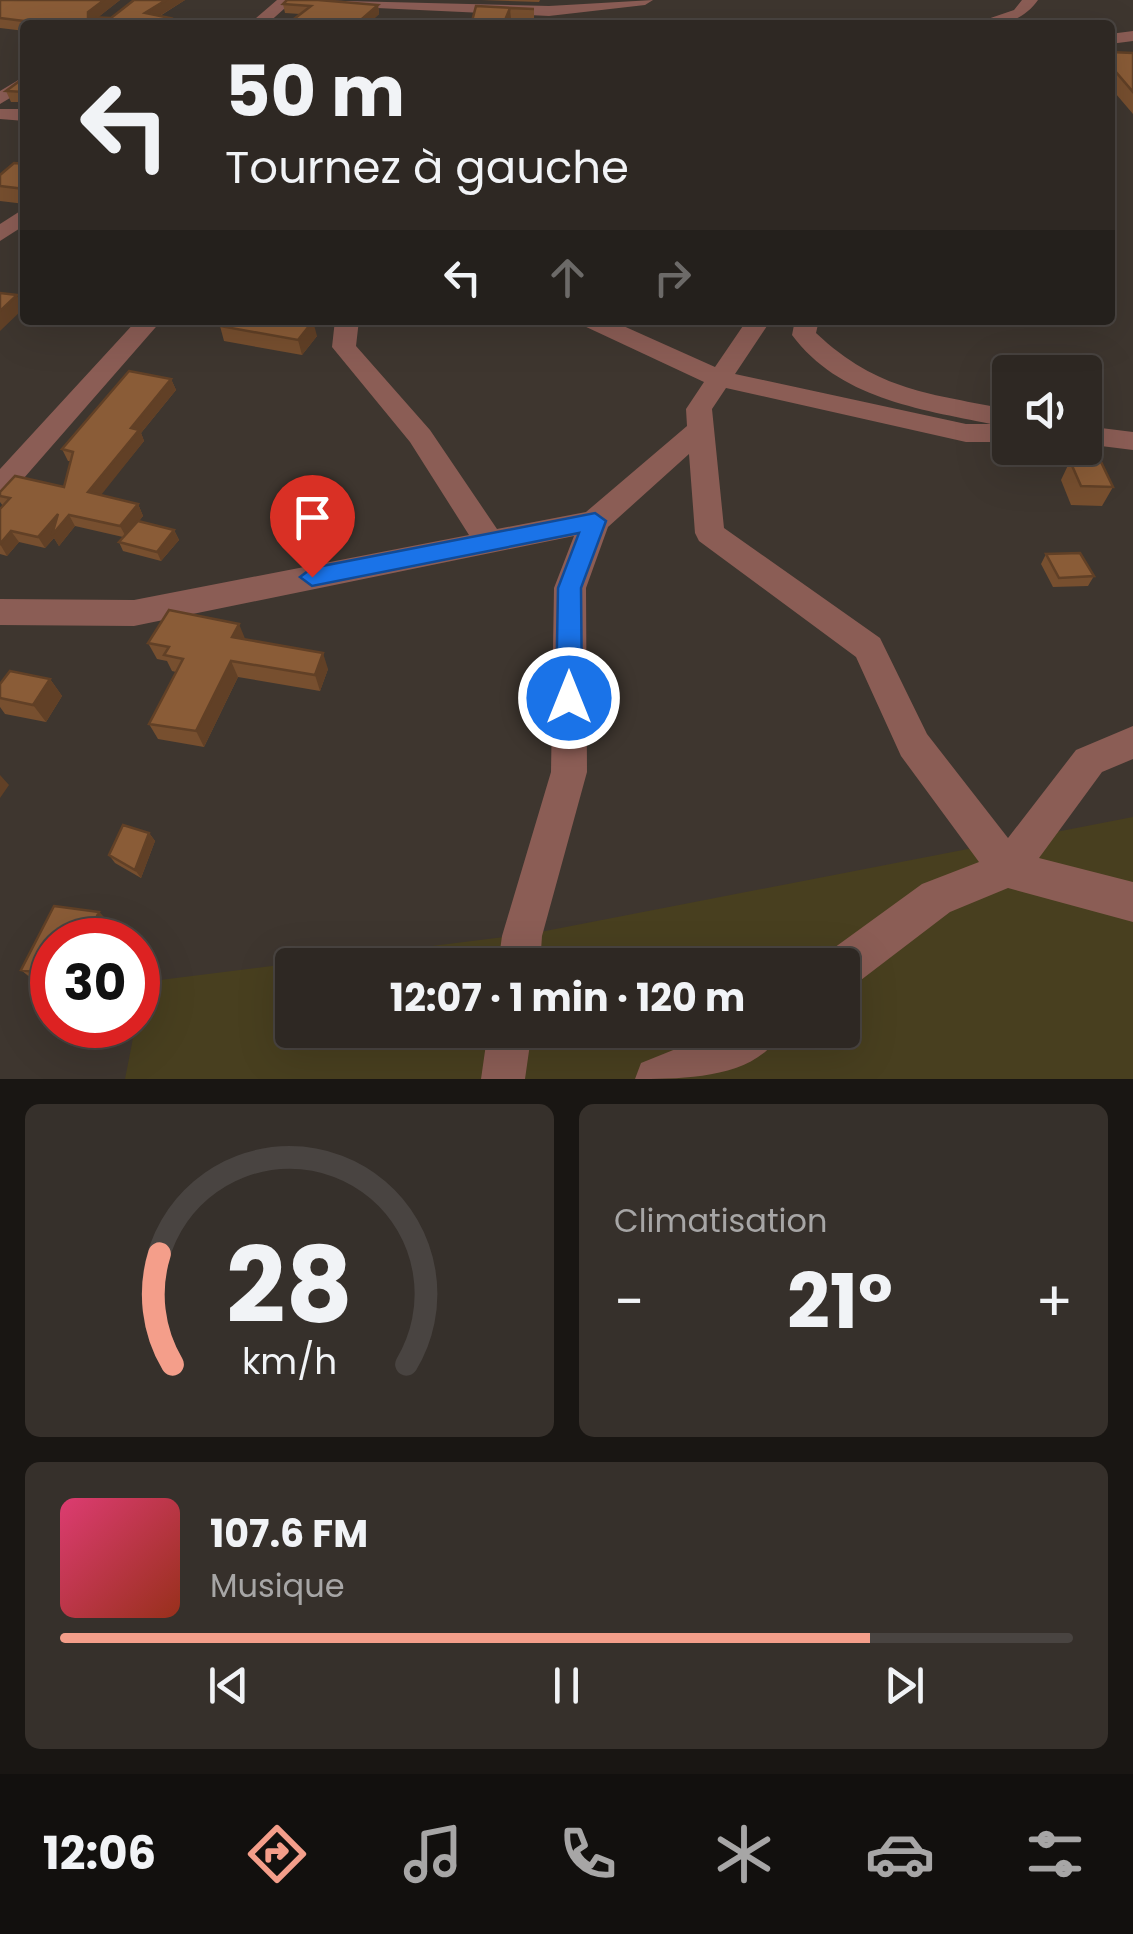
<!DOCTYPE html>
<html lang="fr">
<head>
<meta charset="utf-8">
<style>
  body { margin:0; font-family:Poppins,sans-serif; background:#36302b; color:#f1f3f6; height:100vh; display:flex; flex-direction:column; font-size:38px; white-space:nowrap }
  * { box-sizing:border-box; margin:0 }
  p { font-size:32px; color:#a7a6a6 }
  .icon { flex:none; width:55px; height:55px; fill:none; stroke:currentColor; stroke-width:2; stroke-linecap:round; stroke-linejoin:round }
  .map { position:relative; height:1079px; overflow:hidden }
  .sheet { display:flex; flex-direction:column; gap:25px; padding:25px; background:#191613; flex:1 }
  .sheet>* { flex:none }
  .guide { position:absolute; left:20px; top:20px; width:1095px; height:305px; border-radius:10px; box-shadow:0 10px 40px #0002,0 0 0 2px #494441; background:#2e2823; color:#f1f3f6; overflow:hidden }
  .tools { position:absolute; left:992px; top:355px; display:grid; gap:20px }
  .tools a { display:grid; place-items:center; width:110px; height:110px; border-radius:10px; background:#2e2823; box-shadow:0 10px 40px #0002,0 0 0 2px #494441; font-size:50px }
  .speed { position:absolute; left:30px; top:918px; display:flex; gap:20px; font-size:50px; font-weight:700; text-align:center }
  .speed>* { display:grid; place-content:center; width:130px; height:130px; border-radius:50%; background:#2e2823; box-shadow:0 10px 40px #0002,0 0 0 2px #494441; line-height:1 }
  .speed .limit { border:15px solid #d22; background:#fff; color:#111 }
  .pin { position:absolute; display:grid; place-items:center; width:85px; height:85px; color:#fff; margin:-102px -42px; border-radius:50% 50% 50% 0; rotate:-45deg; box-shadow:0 0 10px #0007 }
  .pin .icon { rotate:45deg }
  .me { position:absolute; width:110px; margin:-55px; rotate:0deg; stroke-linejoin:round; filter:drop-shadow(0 0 8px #0008) }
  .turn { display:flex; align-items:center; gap:35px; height:210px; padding:0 40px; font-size:45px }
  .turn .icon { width:130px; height:130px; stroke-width:2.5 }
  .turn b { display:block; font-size:70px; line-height:85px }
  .lanes { display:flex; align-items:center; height:95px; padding:0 40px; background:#0003; justify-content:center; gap:50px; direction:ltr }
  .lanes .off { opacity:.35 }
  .big { font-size:75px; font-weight:700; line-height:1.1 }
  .sheet .widget { flex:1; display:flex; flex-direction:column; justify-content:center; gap:15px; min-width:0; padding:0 35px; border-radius:15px; background:#36302b }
  .sheet .dial { align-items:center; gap:0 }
  .dial svg { height:260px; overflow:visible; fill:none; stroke:#494441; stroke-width:7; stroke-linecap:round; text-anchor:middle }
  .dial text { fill:#f1f3f6; stroke:none }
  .song { display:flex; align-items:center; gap:30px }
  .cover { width:120px; height:120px; border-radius:15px; background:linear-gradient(135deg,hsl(340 70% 55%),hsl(10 70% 35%)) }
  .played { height:10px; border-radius:5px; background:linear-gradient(90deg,#f49e8a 80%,#494441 80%) }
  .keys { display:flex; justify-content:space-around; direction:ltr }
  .heat { display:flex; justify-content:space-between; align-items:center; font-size:55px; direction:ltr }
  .sheet .tiles { flex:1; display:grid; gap:25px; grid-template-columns:1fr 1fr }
  .widget:last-child { grid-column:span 2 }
  .trip { position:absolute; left:275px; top:948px; width:585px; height:100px; border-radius:10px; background:#2e2823; box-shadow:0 10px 40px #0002,0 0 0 2px #494441; font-weight:700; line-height:100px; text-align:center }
  .tabs { display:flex; height:160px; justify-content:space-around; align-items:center; background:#12100e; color:#a7a6a6 }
  .tabs .icon { width:70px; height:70px }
  .tabs .active { color:#f49e8a }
  .tabs b { font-size:45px; color:#f1f3f6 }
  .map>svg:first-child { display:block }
</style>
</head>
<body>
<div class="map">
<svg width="1133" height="1079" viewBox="0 0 1133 1079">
  <rect width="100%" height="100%" fill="#3e362f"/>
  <path fill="#483f1f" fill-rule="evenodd" d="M1133 817V1079H125L144 982 535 933ZM292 965H842V1030H292Z"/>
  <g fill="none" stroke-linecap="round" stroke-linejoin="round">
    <path fill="#8b5d55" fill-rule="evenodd" d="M277 0H294L266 25H248Z
      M305 0 549 6 653 0 645 5 549 16 313 5Z
      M1022 0H1038C1021 24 998 25 970 25L1014 10Z
      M1133 31V41L1110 44V34Z
      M25 76V89L0 104V91Z
      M0 109H25V121L0 119Z
      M25 208V225L0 241V224Z
      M137 320H162L10 494 0 497V469Z
      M335 320H359L356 346 430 430 497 529 586 512 687 426 686 409 704 382 582 325 578 320H610L715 367 747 320H771L735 374 966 424H991C918 409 839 398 792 335L795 320H819L816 333C879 392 930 393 1010 410V442H966L726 388 712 409 724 528 880 638 927 734 1008 838 1076 750 1133 726V759L1102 772 1039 858 1133 882V922L1008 888 950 912 857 983 842 989V965H822L827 953 922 884 979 862 901 756 856 657 699 541 695 533 689 454 608 527 586 588 587 772 542 936 540 965H498L502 936 551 772 554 588 574 536 134 626 0 625V599L134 600 469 535 410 442 332 347Z
      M1085 426 1133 432V450L1085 444Z
      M488 1030H532L525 1079H481Z
      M723 1030H782C759 1079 684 1079 635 1079L641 1063Z"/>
  </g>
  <path fill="#774f2f" d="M0 0H120L97 18H111L134 0H185L160 16 170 18 172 25H25V31L0 28Z
    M481 0H540L539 2Z
    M283 4 378 5 379 14 367 25H295L294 19 300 14 285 13Z
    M476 6 534 9V19H511L508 25H471Z
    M1110 52 1133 53V114L1110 87Z
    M25 77V102H11L6 91Z
    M25 164V204L0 201V175Z
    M220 326 317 336 302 355 224 341Z
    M171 379 176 390 141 433 144 441 100 495 138 504 143 516 139 521 174 530 179 540 161 561 123 551 119 542 123 537 75 526 59 546 54 538 45 548 19 542 7 556 0 554V509L3 506 0 502V492L64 487 71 461H68L62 449Z
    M1070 461 1113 487 1102 506 1071 505 1061 480Z
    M1046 554 1094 576 1088 586 1053 587 1041 564Z
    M245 640 328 669 320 691 238 677 204 747 158 739 149 724 176 672 172 671 167 661 157 659 148 643Z
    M50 679 62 696 46 722 5 714 0 707V684Z
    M149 833 155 841 141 878 115 863 109 855Z
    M54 906 99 912 112 926 106 940H52V986L37 983 21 970Z"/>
  <path fill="#614026" d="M104 0H120L92 22 88 17V12Z
    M166 0H185L148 23 145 13Z
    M378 5 379 14 367 25H355Z
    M510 8 511 19 508 25H503Z
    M170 18 172 25H157Z
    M17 295 23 309 0 331V311Z
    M313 321 317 336 302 355 298 340Z
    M171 379 176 390 141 433 144 441 94 504 88 492 131 428Z
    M138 504 143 516 126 537 120 526Z
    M58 514 69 515 75 526 59 546 54 538 45 548 38 537Z
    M174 530 179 540 161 561 157 552Z
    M11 531 19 542 7 556 0 544Z
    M239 624 246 641 232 637Z
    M323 653 328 669 320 691 315 675Z
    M231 661 238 677 204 747 196 731Z
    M50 679 62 696 46 722 33 705Z
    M0 775 9 785 0 798Z
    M149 833 155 841 141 878 135 870Z
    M99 912 112 926 106 940H85Z"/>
  <path fill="#8a5c37" stroke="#614026" stroke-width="2.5" d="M0 0H104L88 12V17L111 18 134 0H166L145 13 170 18 157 25H39L40 23 0 18Z
    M287 0H318L378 5 355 25H344L294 19 311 6 283 4Z
    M476 6 534 9 510 8 503 25H471Z
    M1110 52 1133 53V92L1110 65Z
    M25 77V92L6 91Z
    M14 163 25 164V189L0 186V175Z
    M0 293 17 295 0 311Z
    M225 320H308L313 321 298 340 220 326Z
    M129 371 171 379 131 428 139 430 88 492 138 504 120 526 69 515 52 535 58 514 38 537 11 531 0 544V509L10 498 0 496V492L15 476 64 487 73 452 62 449Z
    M1070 461 1101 462 1113 487 1081 486Z
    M138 521 174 530 157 552 119 542Z
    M1080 553 1094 576 1059 578 1046 554Z
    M169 610 239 624 232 637 323 653 315 675 231 661 196 731 149 724 183 659 164 655 169 647 148 643Z
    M10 671 50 679 33 705 0 698V684Z
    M123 825 149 833 135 870 109 855Z
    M54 906 99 912 85 940H52V975L21 970Z"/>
  <path fill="#1a73e8" stroke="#114b97" stroke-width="2.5" d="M595 513 606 521 581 588 582 698 578 706 569 710 560 706 556 698 558 588 579 533 312 586 300 577 312 568Z"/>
</svg>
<div class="tools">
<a><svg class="icon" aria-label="sound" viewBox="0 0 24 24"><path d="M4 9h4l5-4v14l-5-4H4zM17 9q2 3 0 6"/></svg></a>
</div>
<div class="speed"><div class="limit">30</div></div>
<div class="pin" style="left:312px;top:577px;background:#d93025"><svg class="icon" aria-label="arrive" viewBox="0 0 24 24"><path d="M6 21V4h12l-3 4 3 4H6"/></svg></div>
<svg class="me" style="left:569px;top:698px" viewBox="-20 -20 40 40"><circle r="17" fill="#1a73e8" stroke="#fff" stroke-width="3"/><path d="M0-11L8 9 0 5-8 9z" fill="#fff"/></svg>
<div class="trip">12:07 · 1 min · 120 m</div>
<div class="guide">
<div class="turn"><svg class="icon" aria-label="left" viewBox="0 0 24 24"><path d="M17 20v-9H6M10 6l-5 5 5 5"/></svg><div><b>50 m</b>Tournez à gauche</div></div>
<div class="lanes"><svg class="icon" aria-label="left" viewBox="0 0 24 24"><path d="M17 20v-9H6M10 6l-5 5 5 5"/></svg><svg class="icon off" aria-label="ahead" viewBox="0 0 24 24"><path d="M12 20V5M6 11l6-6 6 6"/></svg><svg class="icon off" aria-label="right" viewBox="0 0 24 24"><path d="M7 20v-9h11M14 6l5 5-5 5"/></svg></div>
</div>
</div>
<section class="sheet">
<div class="tiles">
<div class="widget dial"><svg viewBox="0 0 100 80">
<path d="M14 69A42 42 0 1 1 86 69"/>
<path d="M14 69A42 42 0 0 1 10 35" stroke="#f49e8a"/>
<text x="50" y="56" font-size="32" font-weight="700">28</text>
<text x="50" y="72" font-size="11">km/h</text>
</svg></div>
<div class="widget"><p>Climatisation</p>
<div class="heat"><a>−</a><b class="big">21°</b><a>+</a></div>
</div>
<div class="widget">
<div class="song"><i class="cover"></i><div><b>107.6 FM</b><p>Musique</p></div></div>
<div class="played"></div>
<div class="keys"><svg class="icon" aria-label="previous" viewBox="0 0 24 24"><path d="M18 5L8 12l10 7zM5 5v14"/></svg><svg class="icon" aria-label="pause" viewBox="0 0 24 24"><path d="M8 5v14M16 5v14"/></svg><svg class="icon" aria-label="next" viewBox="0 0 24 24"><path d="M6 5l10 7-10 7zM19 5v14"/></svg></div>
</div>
</div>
</section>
<nav class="tabs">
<b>12:06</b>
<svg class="icon active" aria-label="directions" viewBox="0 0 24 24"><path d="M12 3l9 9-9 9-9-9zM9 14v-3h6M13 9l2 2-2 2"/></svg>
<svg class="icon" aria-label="music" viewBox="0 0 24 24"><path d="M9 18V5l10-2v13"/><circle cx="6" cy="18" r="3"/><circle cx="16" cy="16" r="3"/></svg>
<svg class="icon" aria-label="phone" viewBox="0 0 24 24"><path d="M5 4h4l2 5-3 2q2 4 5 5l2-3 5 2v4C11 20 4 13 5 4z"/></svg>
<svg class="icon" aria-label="climate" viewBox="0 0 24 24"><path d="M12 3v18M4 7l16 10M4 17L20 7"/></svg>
<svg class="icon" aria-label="car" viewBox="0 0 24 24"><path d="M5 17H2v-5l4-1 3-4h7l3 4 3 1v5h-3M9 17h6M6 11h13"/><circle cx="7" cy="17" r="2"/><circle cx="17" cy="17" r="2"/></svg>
<svg class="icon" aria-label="filters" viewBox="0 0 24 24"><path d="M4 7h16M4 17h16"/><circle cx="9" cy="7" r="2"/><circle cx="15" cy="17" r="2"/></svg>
</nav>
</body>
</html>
